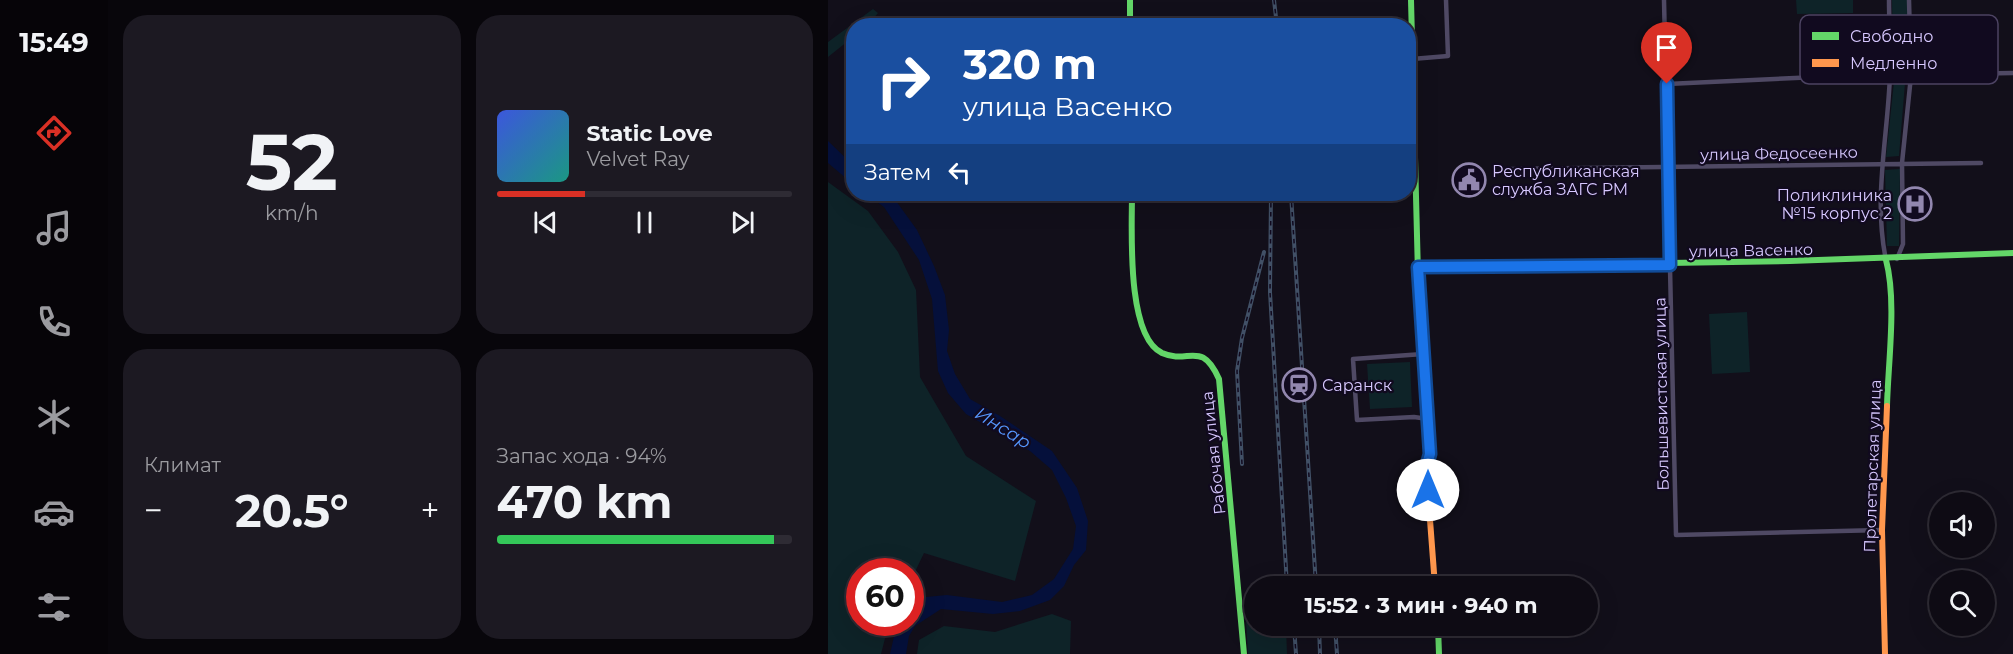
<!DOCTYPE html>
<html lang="ru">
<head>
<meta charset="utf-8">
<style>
  body { margin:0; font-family:Montserrat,sans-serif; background:#1c1922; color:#f1f3f6; height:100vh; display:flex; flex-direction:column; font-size:22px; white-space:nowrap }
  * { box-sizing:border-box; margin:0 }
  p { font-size:20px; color:#9b9ba0 }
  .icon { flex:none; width:33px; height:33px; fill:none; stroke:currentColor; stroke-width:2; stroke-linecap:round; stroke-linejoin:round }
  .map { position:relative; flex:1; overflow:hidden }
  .side { display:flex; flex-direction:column; gap:15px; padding:15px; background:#08060b; width:720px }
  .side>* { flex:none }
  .top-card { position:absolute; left:18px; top:18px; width:570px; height:183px; border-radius:24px; box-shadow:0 6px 24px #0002,0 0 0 2px #2e2b34; background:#1a4fa0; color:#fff; overflow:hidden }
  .fabs { position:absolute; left:1101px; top:492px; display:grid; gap:12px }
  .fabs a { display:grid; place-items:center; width:66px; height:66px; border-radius:50%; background:#0e0b14; box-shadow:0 6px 24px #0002,0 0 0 2px #2e2b34; font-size:30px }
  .speed { position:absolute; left:18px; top:558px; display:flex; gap:12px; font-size:30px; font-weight:700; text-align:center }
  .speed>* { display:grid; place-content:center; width:78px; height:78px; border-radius:50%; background:#0e0b14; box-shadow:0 6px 24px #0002,0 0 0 2px #2e2b34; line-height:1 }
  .speed .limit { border:9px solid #d22; background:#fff; color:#111 }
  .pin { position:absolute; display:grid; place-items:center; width:51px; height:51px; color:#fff; margin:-62px -26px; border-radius:50% 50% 50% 0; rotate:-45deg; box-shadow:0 0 6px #0007 }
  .pin .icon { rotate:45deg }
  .me { position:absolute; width:66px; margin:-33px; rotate:0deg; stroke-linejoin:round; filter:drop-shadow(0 0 4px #0008) }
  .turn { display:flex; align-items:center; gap:21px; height:126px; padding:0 18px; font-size:27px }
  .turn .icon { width:78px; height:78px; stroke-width:2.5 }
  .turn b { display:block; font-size:42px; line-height:51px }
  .then { display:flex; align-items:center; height:57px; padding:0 18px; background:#0003; gap:12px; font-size:22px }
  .big { font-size:45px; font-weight:700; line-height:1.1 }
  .side .widget { flex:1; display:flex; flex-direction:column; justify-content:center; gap:9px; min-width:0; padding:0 21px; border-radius:24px; background:#1c1922 }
  .side .dial { align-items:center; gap:0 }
  .dial b { font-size:78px; line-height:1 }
  .song { display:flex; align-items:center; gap:18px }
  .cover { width:72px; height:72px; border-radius:9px; background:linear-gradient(135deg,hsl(230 70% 55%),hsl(170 70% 35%)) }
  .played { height:6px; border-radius:3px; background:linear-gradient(90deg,#d93025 30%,#2e2b34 30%) }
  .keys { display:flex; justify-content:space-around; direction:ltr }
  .heat { display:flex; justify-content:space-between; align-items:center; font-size:33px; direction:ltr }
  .charge { height:9px; border-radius:4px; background:linear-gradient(90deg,#34c759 94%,#2e2b34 0) }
  .side .tiles { flex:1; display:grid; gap:15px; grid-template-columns:repeat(2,1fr) }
  .trip { position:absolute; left:416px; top:576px; width:354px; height:60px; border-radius:30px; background:#0e0b14; box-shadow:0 6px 24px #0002,0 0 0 2px #2e2b34; font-weight:700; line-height:60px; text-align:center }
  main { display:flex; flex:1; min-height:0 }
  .menu { display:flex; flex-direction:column; width:108px; justify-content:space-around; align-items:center; background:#060408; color:#9b9ba0 }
  .menu .icon { width:42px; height:42px }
  .menu .active { color:#d93025 }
  .menu b { font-size:27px; color:#f1f3f6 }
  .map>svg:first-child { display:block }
</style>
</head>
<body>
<main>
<nav class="menu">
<b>15:49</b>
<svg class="icon active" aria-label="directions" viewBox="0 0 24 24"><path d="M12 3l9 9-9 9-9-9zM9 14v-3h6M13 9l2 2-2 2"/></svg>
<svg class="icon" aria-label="music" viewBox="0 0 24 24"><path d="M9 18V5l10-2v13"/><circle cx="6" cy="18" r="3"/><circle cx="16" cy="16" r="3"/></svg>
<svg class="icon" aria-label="phone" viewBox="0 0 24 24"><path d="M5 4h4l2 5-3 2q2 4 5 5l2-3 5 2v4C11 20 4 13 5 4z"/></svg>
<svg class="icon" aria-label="climate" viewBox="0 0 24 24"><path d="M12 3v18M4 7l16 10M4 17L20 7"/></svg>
<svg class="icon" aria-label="car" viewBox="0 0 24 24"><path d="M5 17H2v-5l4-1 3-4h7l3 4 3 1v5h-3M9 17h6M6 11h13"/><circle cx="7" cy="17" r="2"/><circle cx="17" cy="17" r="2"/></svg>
<svg class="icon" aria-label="filters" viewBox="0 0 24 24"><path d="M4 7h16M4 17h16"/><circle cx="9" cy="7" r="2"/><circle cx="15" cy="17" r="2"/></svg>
</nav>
<section class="side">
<div class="tiles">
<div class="widget dial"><b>52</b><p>km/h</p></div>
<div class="widget">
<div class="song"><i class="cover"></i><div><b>Static Love</b><p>Velvet Ray</p></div></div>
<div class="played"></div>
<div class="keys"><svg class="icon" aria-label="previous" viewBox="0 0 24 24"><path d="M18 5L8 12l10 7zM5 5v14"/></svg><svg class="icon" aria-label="pause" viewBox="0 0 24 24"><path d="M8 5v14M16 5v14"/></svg><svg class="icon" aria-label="next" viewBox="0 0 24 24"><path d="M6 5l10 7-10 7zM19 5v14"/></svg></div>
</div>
<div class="widget"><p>Климат</p>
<div class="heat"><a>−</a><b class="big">20.5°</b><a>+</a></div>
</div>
<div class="widget"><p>Запас хода · 94%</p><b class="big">470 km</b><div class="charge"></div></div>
</div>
</section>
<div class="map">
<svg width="1185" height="654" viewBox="0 0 1185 654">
  <rect width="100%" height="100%" fill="#120f1a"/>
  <path fill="#0e2328" d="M968 0H1025V13L969 14Z
    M1064 0H1079L1080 66H1065Z
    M45 9 50 13 40 25 26 26 25 37 0 57V42Z
    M1066 82 1077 83 1071 156 1058 157Z
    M1072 169 1071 246H1059L1057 170Z
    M0 182 40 211 70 252 88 290 92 377 138 456 208 501 187 581 96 553 83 580 82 572H32V622L61 623 53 654H0Z
    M919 312 922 372 884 374 881 314Z
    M582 362 584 407 542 409 539 364Z
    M417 605 426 607V626H458L459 654H420Z
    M224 614 243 621 242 654H89L91 640 116 626 167 632Z"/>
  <path fill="#05103b" d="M0 141 25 165V184L0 163Z
    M38 194H63L89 230 106 266 117 295 121 330 119 351 127 374 142 399 172 416 224 451 249 488 260 521 258 550 246 565 236 586 222 600 192 611 165 614 113 609 87 626 81 636 78 654H62L69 623 82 622 83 606 98 597 119 595 174 602 204 595 226 579 245 549 248 526 238 498 224 470 202 451 138 414 120 393 110 371 104 299 91 260 56 207Z"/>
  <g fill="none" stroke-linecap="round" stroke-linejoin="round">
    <path stroke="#4f4964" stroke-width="4.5" d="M836 0 848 535 1054 530
      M584 59 620 56 618 0
      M839 84 1012 76 1185 73
      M678 169 1153 163
      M1069 259 1075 244 1074 163 1083 76 1081 0
      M1058 260C1045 198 1060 136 1062 74 1063 50 1061 25 1061 0
      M595 354 525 359 529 420 586 417 600 419"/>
    <path stroke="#63d668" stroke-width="6" d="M302 0V26
      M583 0 591 314 597 390
      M304 194C304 229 298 336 334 353 361 365 373 339 391 379L416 654
      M1058 260C1069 301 1060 363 1059 406
      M590 267 962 261 1185 253
      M610 626 611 654"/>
    <path stroke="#ff974d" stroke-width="6" d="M597 390 602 454 598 467 607 586
      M1057 654 1054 530 1059 406"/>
    <g stroke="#415066" stroke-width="4">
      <path id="rail" d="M446 0 449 26
        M443 194 442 292 459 586
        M463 194 488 586
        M414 464 409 371 414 338 436 252
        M500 584V586
        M466 626 468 654
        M491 626 492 654
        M507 626 509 654"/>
    </g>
    <use href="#rail" stroke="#110a1f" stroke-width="1.5" stroke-dasharray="4.5" stroke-linecap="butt"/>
  </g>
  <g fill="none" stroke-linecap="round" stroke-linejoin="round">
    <g stroke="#114b97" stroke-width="15">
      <path id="route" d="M600 490 598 468 602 454 590 267 842 265 839 84"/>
    </g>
    <use href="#route" stroke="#1a73e8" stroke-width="10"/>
  </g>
  <defs>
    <g id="civic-ring" transform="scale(1.725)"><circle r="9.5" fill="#110a1f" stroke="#9287af" stroke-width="1.5"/><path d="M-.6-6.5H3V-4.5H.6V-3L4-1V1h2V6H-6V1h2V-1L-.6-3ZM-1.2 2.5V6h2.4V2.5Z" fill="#9287af"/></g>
    <g id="hospital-ring" transform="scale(1.725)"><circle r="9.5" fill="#110a1f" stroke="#9287af" stroke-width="1.5"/><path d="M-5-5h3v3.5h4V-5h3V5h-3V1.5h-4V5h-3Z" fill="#9287af"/></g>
    <g id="station-ring" transform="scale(1.725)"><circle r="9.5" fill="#110a1f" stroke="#9287af" stroke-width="1.5"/><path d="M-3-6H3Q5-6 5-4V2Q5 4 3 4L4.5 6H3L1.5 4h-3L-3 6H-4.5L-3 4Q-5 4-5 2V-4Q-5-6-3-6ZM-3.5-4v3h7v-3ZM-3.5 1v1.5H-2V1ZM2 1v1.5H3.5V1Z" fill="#9287af"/></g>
  </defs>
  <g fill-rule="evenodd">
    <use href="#civic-ring" x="641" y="180"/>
    <use href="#hospital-ring" x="1087" y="204"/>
    <use href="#station-ring" x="471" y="385"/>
  </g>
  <g text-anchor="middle" stroke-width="4.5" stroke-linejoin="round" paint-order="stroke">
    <g font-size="16" fill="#d7c8ff" stroke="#110a1f">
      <text transform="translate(951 153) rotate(-1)" y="6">улица Федосеенко</text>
      <text transform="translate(923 250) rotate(-1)" y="6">улица Васенко</text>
      <text transform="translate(833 394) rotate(-91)" y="6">Большевистская улица</text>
      <text transform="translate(385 453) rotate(-96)" y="6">Рабочая улица</text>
      <text transform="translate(1044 466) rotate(-88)" y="6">Пролетарская улица</text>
    </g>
    <g font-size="16" fill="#d7c8ff" stroke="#110a1f" text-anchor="start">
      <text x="664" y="177">Республиканская<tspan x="664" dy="18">служба ЗАГС РМ</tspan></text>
      <text x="1064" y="201" text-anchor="end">Поликлиника<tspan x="1064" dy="18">№15 корпус 2</tspan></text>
      <text x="494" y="391">Саранск</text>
    </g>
    <g font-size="18" font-style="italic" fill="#5697ff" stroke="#110a1f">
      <text transform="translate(175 428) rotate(32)" y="6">Инсар</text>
    </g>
  </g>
  <rect x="972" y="15" width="198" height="69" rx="9" fill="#110a1f" stroke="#4c4362" stroke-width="1.5"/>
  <rect x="984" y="32" width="27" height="8" fill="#63d668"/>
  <rect x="984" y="59" width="27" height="8" fill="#ff974d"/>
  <g font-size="16" fill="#d7c8ff">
    <text x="1022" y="42">Свободно</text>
    <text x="1022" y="69">Медленно</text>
  </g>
</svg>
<div class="fabs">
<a><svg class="icon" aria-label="sound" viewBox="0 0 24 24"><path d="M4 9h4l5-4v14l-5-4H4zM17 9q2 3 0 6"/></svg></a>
<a><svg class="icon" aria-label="search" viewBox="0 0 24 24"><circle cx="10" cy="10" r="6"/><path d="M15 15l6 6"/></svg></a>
</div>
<div class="speed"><div class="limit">60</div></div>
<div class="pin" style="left:839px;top:84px;background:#d93025"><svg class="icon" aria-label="arrive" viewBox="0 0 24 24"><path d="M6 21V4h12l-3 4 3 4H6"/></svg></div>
<svg class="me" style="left:600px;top:490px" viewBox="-20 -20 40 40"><circle r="19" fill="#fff"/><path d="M0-13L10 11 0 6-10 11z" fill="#1a73e8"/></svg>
<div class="trip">15:52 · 3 мин · 940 m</div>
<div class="top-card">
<div class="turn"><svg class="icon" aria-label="right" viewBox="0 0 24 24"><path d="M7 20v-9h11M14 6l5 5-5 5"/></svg><div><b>320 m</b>улица Васенко</div></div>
<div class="then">Затем<svg class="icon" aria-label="left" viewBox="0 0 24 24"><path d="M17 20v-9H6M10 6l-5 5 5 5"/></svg></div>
</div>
</div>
</main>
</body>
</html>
